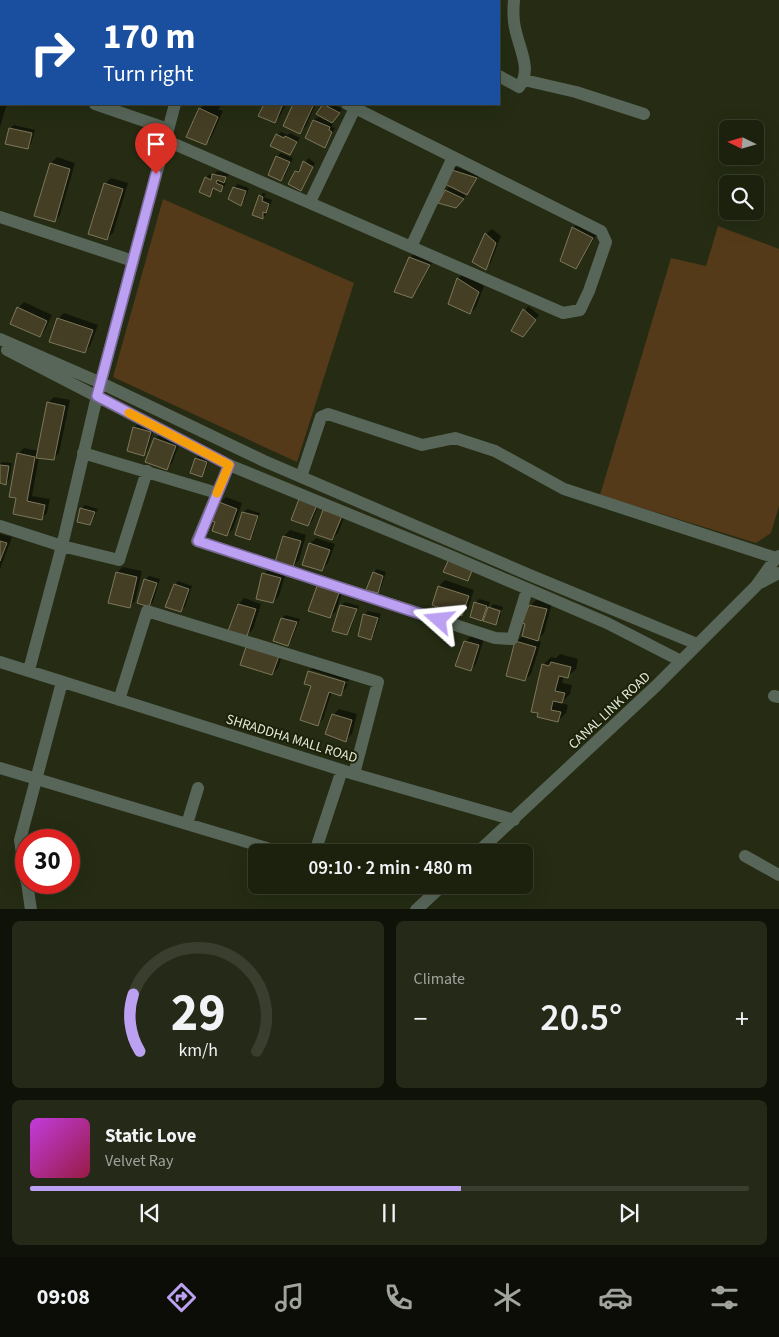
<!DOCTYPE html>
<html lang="en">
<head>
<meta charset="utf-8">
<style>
  body { margin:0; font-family:"Source Sans 3",sans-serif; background:#252917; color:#f1f3f6; height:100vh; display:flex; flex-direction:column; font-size:19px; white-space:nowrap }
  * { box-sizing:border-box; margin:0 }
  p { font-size:16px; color:#a0a39e }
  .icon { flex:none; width:28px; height:28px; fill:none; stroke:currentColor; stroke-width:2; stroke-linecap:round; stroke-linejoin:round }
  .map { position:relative; height:909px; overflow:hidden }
  .details { display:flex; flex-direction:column; gap:12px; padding:12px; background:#0f1208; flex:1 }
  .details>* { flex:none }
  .hud { position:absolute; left:0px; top:0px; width:500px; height:105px; box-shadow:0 5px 20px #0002,0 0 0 1px #3a3e2e; background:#1a4fa0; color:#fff; overflow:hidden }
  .needle { width:32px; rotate:275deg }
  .tools { position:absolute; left:719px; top:120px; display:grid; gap:10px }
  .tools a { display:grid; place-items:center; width:45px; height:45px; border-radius:8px; background:#1c210e; box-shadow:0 5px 20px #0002,0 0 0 1px #3a3e2e; font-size:25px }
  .speed { position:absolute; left:15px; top:829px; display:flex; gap:10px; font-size:25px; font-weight:700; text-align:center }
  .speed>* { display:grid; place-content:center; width:65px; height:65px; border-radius:50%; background:#1c210e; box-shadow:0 5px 20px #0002,0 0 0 1px #3a3e2e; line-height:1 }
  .speed .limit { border:8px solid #d22; background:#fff; color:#111 }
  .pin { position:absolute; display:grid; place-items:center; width:42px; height:42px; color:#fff; margin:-51px -21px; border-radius:50% 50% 50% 0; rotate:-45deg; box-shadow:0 0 5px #0007 }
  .pin .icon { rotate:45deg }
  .me { position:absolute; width:55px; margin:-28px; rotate:288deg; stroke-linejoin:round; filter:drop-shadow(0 0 4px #0008) }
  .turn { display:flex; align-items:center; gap:18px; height:105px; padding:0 20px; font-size:22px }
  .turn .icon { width:65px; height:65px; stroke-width:2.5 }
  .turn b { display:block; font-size:35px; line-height:42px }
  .big { font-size:38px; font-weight:600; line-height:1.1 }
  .details .widget { flex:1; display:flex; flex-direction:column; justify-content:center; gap:8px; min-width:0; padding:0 18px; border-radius:8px; background:#252917 }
  .details .dial { align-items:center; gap:0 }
  .dial svg { height:130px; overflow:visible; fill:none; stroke:#3a3e2e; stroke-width:7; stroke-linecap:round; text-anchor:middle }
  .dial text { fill:#f1f3f6; stroke:none }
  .song { display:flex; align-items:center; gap:15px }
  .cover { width:60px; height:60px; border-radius:8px; background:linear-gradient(135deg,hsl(290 70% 55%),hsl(340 70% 35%)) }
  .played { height:5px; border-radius:2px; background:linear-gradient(90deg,#bca0f2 60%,#3a3e2e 60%) }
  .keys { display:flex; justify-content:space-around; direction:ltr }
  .heat { display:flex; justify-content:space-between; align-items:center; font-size:28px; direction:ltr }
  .details .tiles { flex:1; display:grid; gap:12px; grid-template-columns:1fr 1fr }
  .widget:last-child { grid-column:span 2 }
  .trip { position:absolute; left:248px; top:844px; width:285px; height:50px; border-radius:8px; background:#1c210e; box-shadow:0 5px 20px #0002,0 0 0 1px #3a3e2e; font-weight:600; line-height:50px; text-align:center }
  .menu { display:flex; height:80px; justify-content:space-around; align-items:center; background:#0b0d06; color:#a0a39e }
  .menu .icon { width:35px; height:35px }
  .menu .selected { color:#bca0f2 }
  .menu b { font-size:22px; color:#f1f3f6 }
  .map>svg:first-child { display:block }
</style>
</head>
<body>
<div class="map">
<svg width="779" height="910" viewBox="0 0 779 910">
  <rect width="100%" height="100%" fill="#252c13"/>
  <path fill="#543a19" d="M163 199 354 283 297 462 113 377Z
    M718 226 779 249V506L771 533 756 543 600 495 671 258 706 266Z"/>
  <path fill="#0007" d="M0 0H20L1 1 0 49Z
    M0 84 1 104H7L0 127Z
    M205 104H223L218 109 223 111 211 138 206 144 200 109Z
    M265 104H286L280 116 274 122 260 115Z
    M295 104H316L306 126 300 132 285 125Z
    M324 104H333L342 109 331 122 333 123 332 127 335 128 328 142 324 146 314 120 318 117 328 121 329 120 318 114Z
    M14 125 35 130 31 144 28 148 10 129Z
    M281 132 288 135 290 133 300 138 290 153 277 135Z
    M281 153 293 158 285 176 281 180 269 174 277 156Z
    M57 157 75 163 60 215 54 221 36 215 51 163Z
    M308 158 315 163 304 185 301 189 296 172 300 168 302 169Z
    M456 167 479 175 471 190 455 207 446 190 451 185 453 171Z
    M217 171 229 174 223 182 226 183 224 187 220 191 215 188 210 196 206 178 210 174 213 176Z
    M111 178 128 183 113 233 107 238 105 184Z
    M238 184 249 188 244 201 240 204 229 199 234 187Z
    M263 193H266L264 197 272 200 269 208 266 211V214L263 218 260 196Z
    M579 222 598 232 581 261 575 267 573 228Z
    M492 229 501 236 491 262 486 268V234Z
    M416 252 434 259 417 291 411 296 410 258Z
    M463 273 484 286 476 307 470 313 458 279Z
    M24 302 52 315 45 330 40 336 18 308Z
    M528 306 539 315 526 332 512 331Z
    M64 313 98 325 90 346 84 352 58 319Z
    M54 397 70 400 59 453 53 459 39 457 32 496 50 499 47 513 42 518 18 497V454L24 448 38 451 48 403Z
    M138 424 154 429 147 451 143 454 134 427Z
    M161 433 181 440 172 463 167 469 155 439Z
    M199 455 210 458 205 471 202 475 196 458Z
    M2 462 12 463 9 480 5 483 0 482V464Z
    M226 497 242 503 233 529 227 535 220 503Z
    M320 502 312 521 308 525 292 519Z
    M85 505 98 509 93 520 89 524 81 509Z
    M247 509 260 513 253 535 250 539 236 534 244 512Z
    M347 510 338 533 332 539 316 534Z
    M290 530 306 535 299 560 293 566 277 561 284 536Z
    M0 534 12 537 0 569Z
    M316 538 335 544 328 563 322 569 310 544Z
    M123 567 142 571 135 601 129 607 117 572Z
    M269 568 286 572 279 596 273 602 264 574Z
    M377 569 386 572 381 588 378 592 368 590 374 572Z
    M149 576 160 579 153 602 149 606 145 580Z
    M445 580 474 590 468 608 462 614 433 604 439 586Z
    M178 581 192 586 185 607 181 610 175 585Z
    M323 581 344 587 336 611 330 617Z
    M244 598 261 604 253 629 247 635 239 604Z
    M479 599 490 602 487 611 490 609 501 613 499 620 495 624 487 614 481 620 471 616 476 602Z
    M536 600 552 603 544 633 537 640 541 642 531 674 525 680 516 642 523 636 530 606Z
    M345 602 359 606 350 630 347 634 341 606Z
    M493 604 503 607 502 610 491 607Z
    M368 611 381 614 374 635 371 639 364 615Z
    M286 615 300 619 291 641 288 645 282 618Z
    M471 636 484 639 476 664 470 670 465 642Z
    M284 650 278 668 272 674 241 664Z
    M560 654 578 659 576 669 568 676H564L562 683 572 685 570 694 561 703 568 705 566 713 558 721 538 716 543 665 551 657 556 658Z
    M315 666 350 676 348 682 311 670V673L348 684 346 688 341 694 332 691 323 719 318 724 312 685 306 683 309 671Z
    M339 709 357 714 352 734 346 740 333 715Z"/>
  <path fill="#443e24" stroke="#7d775a" d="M264 104H283L275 123 258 116Z
    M293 104 299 106 300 104H314L300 134 283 126Z
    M323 104 340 113 332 123 316 114Z
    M199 108 218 117 206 145 186 137Z
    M313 120 330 127 329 130 332 132 325 148 305 138Z
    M9 128 32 133 28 149 5 144Z
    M276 134 284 138 285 136 297 142 290 155 270 146Z
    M276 156 290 162 281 181 268 175Z
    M303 161 313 167 301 191 288 184 295 171 299 172Z
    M50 163 70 169 55 222 34 216Z
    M452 170 477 178 467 195 445 184Z
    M212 174 226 177 224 183 217 180 216 183 223 186 221 192 213 188 210 197 199 192 205 177 211 180Z
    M104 183 123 189 107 240 88 234Z
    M233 187 246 191 241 206 228 199Z
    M445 190 464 199 456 208 438 203Z
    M259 195 263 197 262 201 269 204 266 213 263 212V219L252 215Z
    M572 227 593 238 576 269 560 261Z
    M485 233 496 243 486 270 472 262Z
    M409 257 430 265 412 298 394 292Z
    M457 278 479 292 470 314 448 304Z
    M17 307 47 321 40 337 10 324Z
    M523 309 536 320 523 337 511 331Z
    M57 318 93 330 85 353 49 342Z
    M47 402 65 406 54 460 36 458Z
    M133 427 151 432 144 456 127 451Z
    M154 438 176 446 167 470 145 462Z
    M17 453 35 457 27 501 45 505 42 520 13 514 16 498 9 497Z
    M195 458 207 462 202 477 190 473Z
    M0 465 9 466 6 485 0 483Z
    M299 499 317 505 308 526 291 520Z
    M219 502 237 509 227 536 212 531 215 522 212 521Z
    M80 508 95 512 90 525 77 522Z
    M323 510 342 516 332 540 314 534Z
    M242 512 258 516 250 540 235 535Z
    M283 536 301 541 293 567 275 562Z
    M0 541 7 543 0 561Z
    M309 543 330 550 322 571 302 565Z
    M449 559 473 568 468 581 443 572Z
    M116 572 137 577 130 608 108 603Z
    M373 572 383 576 378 593 366 590Z
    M262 573 281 578 273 603 256 599Z
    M144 579 157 583 149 607 137 603Z
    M174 584 189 589 181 612 165 607Z
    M317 586 339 593 330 618 308 611Z
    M438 586 469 596 462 616 432 605Z
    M474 602 487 606 482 621 470 617Z
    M238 604 256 609 247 636 228 631Z
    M340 605 357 609 347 635 332 631Z
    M529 605 547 609 538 641 522 636 525 624 522 623Z
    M488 607 500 611 496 625 483 621Z
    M363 614 378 618 371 640 358 636Z
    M281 618 297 622 288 646 273 641Z
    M464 641 479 645 471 671 455 666Z
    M515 641 536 647 525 681 506 676Z
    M246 647 279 656 272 675 240 665Z
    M551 662 571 667 568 678 559 676 555 691 565 693 562 703 553 701 551 710 561 712 558 722 537 717 538 713 531 712 542 664 549 666Z
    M308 671 345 682 341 696 329 692 318 726 300 720 311 686 304 684Z
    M332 714 352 720 346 742 325 734Z"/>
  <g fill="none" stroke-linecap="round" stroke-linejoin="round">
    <path stroke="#586659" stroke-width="12" d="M352 0 355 1
      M132 1 133 0
      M202 1V0
      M399 1 400 0
      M0 71H1
      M499 76 519 87C532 71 520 50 516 32 513 22 513 11 514 0
      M524 80 576 92 644 114
      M95 104 168 129
      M165 140 563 313 580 310 589 291 606 242 601 231 347 104
      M310 202 355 108
      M0 217 133 261
      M411 247 453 157
      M0 339 101 383 264 461 532 576 697 644
      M7 350 229 465 453 557 607 623 681 661
      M83 453 217 493
      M229 465 197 541 495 638 512 639 527 590
      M301 477 321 417 328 414 422 445 455 438 495 451 564 489 776 558
      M0 526 62 546 97 396 175 104
      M760 583 779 573
      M0 662 354 774 514 820
      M29 670 62 546 119 560 147 471
      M774 696 779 697
      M119 700 147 611 378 682 354 774
      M0 768 280 852
      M187 824 198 788
      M315 852 342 770
      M478 852 656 686 756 586 776 558 779 556
      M745 856 779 875
      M26 880 20 840 62 682
      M27 882 31 910
      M416 910 443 885"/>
  </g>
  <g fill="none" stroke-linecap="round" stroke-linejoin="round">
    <g stroke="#7a689d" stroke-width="12">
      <path id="route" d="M156 174 97 396 229 465 198 541 439 620"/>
    </g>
    <use href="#route" stroke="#bca0f2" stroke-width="9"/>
    <path stroke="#f59e0b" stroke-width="9" d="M129 413 229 465 217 493"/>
  </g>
  <g text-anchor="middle" stroke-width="4" stroke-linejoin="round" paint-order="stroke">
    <g font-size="14" fill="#e3e8d9" stroke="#1b2209">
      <text transform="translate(609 710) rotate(-43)" y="5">CANAL LINK ROAD</text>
      <text transform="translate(292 738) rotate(17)" y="5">SHRADDHA MALL ROAD</text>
    </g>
  </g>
</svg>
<div class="tools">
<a><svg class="needle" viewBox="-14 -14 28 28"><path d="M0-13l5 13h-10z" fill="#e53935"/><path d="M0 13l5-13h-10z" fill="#a0a39e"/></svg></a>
<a><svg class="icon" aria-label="search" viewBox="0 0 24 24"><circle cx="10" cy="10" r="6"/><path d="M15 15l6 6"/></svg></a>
</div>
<div class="speed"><div class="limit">30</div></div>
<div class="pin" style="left:156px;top:174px;background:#d93025"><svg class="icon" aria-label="arrive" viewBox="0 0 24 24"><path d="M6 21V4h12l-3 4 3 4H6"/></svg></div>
<svg class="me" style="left:439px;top:620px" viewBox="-20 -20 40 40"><path d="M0-17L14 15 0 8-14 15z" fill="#bca0f2" stroke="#fff" stroke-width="4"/></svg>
<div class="trip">09:10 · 2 min · 480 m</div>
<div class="hud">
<div class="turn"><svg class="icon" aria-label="right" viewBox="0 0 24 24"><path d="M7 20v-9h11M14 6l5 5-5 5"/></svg><div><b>170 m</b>Turn right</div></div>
</div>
</div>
<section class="details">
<div class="tiles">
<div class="widget dial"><svg viewBox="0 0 100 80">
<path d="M14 69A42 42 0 1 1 86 69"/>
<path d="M14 69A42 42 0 0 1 10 34" stroke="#bca0f2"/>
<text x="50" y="56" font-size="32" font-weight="700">29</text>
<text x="50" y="72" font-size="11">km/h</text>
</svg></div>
<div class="widget"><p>Climate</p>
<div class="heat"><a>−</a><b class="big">20.5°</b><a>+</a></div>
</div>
<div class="widget">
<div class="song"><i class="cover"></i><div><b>Static Love</b><p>Velvet Ray</p></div></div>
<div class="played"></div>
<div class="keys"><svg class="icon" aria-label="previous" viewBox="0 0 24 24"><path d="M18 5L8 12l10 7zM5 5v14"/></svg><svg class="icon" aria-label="pause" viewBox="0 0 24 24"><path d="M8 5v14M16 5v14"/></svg><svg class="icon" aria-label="next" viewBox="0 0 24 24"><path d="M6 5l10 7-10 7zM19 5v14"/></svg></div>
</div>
</div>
</section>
<nav class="menu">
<b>09:08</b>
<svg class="icon selected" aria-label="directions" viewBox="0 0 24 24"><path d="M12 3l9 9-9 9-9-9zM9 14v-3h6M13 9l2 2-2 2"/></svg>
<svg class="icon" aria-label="music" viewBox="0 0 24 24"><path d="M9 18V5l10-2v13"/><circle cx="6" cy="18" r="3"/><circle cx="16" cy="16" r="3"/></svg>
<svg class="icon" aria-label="phone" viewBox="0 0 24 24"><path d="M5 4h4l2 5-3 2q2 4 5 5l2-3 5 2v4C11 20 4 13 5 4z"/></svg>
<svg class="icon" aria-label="climate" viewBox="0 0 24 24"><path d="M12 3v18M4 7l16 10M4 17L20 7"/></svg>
<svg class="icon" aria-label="car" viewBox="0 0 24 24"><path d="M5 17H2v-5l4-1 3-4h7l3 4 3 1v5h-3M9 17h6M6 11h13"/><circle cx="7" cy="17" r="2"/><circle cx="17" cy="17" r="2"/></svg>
<svg class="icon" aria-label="filters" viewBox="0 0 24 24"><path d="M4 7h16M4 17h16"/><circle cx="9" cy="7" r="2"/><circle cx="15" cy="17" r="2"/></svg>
</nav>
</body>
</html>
